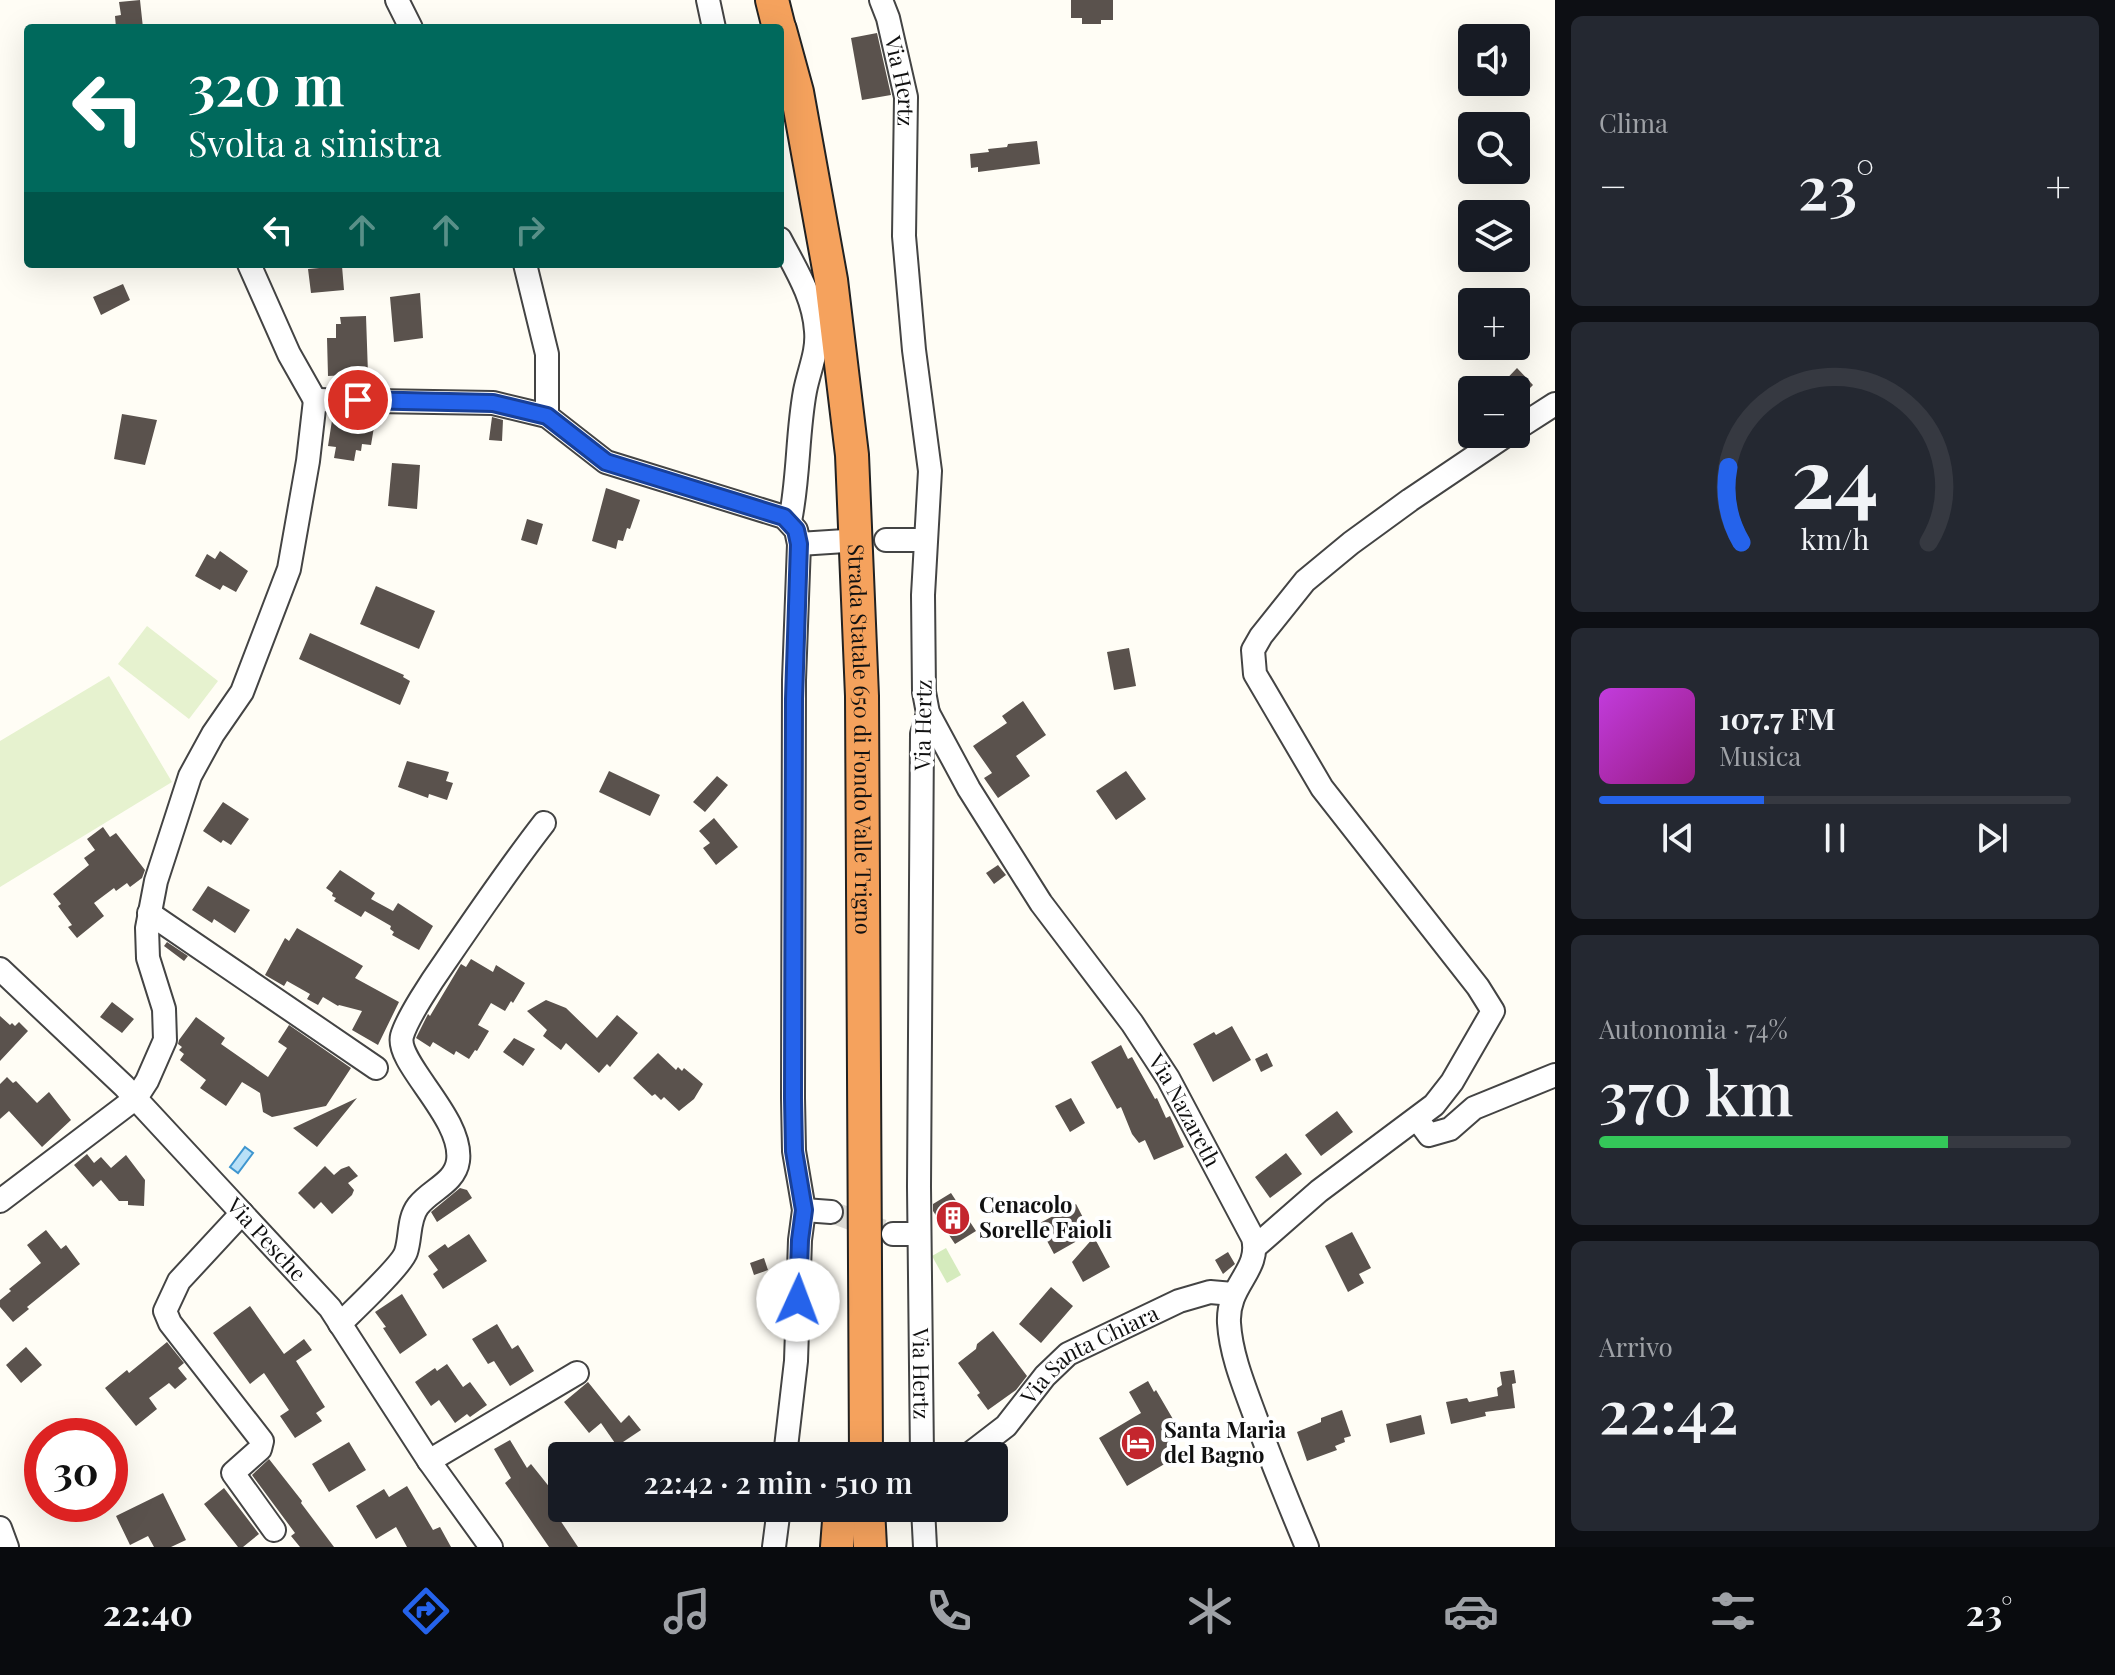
<!DOCTYPE html>
<html lang="it">
<head>
<meta charset="utf-8">
<style>
  body { margin:0; font-family:"Playfair Display",serif; background:#242831; color:#f1f3f6; height:100vh; display:flex; flex-direction:column; font-size:30px; white-space:nowrap }
  * { box-sizing:border-box; margin:0 }
  p { font-size:26px; color:#9ea1a6 }
  .icon { flex:none; width:44px; height:44px; fill:none; stroke:currentColor; stroke-width:2; stroke-linecap:round; stroke-linejoin:round }
  .map { position:relative; flex:1; overflow:hidden }
  .side { display:flex; flex-direction:column; gap:16px; padding:16px; background:#0d0f14; width:560px }
  .side>* { flex:none }
  .hud { position:absolute; left:24px; top:24px; width:760px; height:244px; border-radius:8px; box-shadow:0 8px 32px #0002; background:#00695c; color:#fff; overflow:hidden }
  .controls { position:absolute; left:1458px; top:24px; display:grid; gap:16px }
  .controls a { display:grid; place-items:center; width:72px; height:72px; border-radius:8px; background:#171b24; box-shadow:0 8px 32px #0002; font-size:40px }
  .speed { position:absolute; left:24px; top:1418px; display:flex; gap:16px; font-size:40px; font-weight:700; text-align:center }
  .speed>* { display:grid; place-content:center; width:104px; height:104px; border-radius:50%; background:#171b24; box-shadow:0 8px 32px #0002; line-height:1 }
  .speed .limit { border:12px solid #d22; background:#fff; color:#111 }
  .pin { position:absolute; display:grid; place-items:center; width:68px; height:68px; color:#fff; margin:-34px; border:4px solid #fff; border-radius:50%; box-shadow:0 2px 8px #0007 }
  .me { position:absolute; width:88px; margin:-44px; rotate:2deg; stroke-linejoin:round; filter:drop-shadow(0 0 6px #0008) }
  .turn { display:flex; align-items:center; gap:28px; height:168px; padding:0 32px; font-size:36px }
  .turn .icon { width:104px; height:104px; stroke-width:2.5 }
  .turn b { display:block; font-size:56px; line-height:68px }
  .lanes { display:flex; align-items:center; height:76px; padding:0 32px; background:#0003; justify-content:center; gap:40px; direction:ltr }
  .lanes .off { opacity:.35 }
  .big { font-size:60px; font-weight:600; line-height:1.1 }
  .side .tile { flex:1; display:flex; flex-direction:column; justify-content:center; gap:12px; min-width:0; padding:0 28px; border-radius:12px; background:#242831 }
  .side .dial { align-items:center; gap:0 }
  .dial svg { height:208px; overflow:visible; fill:none; stroke:#363941; stroke-width:7; stroke-linecap:round; text-anchor:middle }
  .dial text { fill:#f1f3f6; stroke:none }
  .song { display:flex; align-items:center; gap:24px }
  .cover { width:96px; height:96px; border-radius:12px; background:linear-gradient(135deg,hsl(290 70% 55%),hsl(310 70% 35%)) }
  .played { height:8px; border-radius:4px; background:linear-gradient(90deg,#2563eb 35%,#363941 35%) }
  .keys { display:flex; justify-content:space-around; direction:ltr }
  .heat { display:flex; justify-content:space-between; align-items:center; font-size:44px; direction:ltr }
  .charge { height:12px; border-radius:6px; background:linear-gradient(90deg,#34c759 74%,#363941 0) }
  .trip { position:absolute; left:548px; top:1442px; width:460px; height:80px; border-radius:8px; background:#171b24; box-shadow:0 8px 32px #0002; font-weight:600; line-height:80px; text-align:center }
  .tab-bar { display:flex; height:128px; justify-content:space-around; align-items:center; background:#090b0e; color:#9ea1a6 }
  .tab-bar .icon { width:56px; height:56px }
  .tab-bar .active { color:#2563eb }
  .tab-bar b { font-size:36px; color:#f1f3f6 }
  main { display:flex; flex:1; min-height:0 }
  .map>svg:first-child { display:block }
</style>
</head>
<body>
<main>
<div class="map">
<svg width="1555" height="1547" viewBox="0 0 1555 1547">
  <rect width="100%" height="100%" fill="#fffdf5"/>
  <path fill="#d5ebbd" d="M946 1248 961 1275 947 1283 932 1256Z"/>
  <path fill="#e6f2cf" d="M147 626 218 681 189 719 118 664Z
    M109 676 172 782 0 887V741Z"/>
  <path fill="#b9e0f7" stroke="#3f96cf" stroke-width="2" d="M245 1147 253 1153 238 1173 230 1167Z"/>
  <path fill="#5a524d" d="M140 0 143 28H116L115 16 121 15 119 2Z
    M1071 0H1113V20H1101V24H1082V18H1071Z
    M877 33 891 95 862 100 851 38Z
    M1037 141 1040 164 978 172V167L971 168 970 154 989 152 988 149 1007 147 1008 144Z
    M342 266 344 290 311 293 308 269Z
    M123 284 130 300 101 315 93 297Z
    M420 293 423 338 394 342 390 297Z
    M366 316 368 374 328 376 327 338H336V324H341L340 317Z
    M1517 368 1533 385 1518 400 1516 390H1496Z
    M122 414 157 420 145 465 114 459Z
    M333 414 375 421 371 445 362 444 361 451 356 450 354 461 334 458 336 447 328 446Z
    M492 417 503 420 502 441 489 440Z
    M392 463 420 465 417 509 388 506Z
    M606 488 640 500 630 529 627 528 623 541 618 540 616 549 592 541Z
    M527 519 543 524 537 545 521 540Z
    M220 551 248 571 236 592 223 585 220 590 195 576 207 554 215 559Z
    M376 586 435 611 419 649 360 624Z
    M310 633 404 675 403 677 410 681 400 705 299 659Z
    M1129 648 1136 686 1114 690 1107 652Z
    M1023 701 1046 735 1016 756 1030 776 998 798 984 778 992 773 973 746 1007 723 1002 716Z
    M407 761 449 772 446 781 453 783 447 800 429 794 428 798 398 787Z
    M609 771 660 795 650 816 599 792Z
    M1126 771 1146 799 1116 820 1096 791Z
    M717 776 728 785 705 812 693 802Z
    M223 802 249 819 231 845 223 840 221 843 203 831Z
    M714 818 738 847 716 865 703 848 710 843 699 831Z
    M103 827 110 837 116 833 145 870 142 878 130 887 127 883 116 891 114 888 94 903 104 916 77 938 68 927 72 925 58 906 61 904 53 894 89 865 84 858 95 850 87 839Z
    M998 865 1006 875 994 884 986 873Z
    M340 870 375 893 371 899 393 911 398 903 433 926 419 950 392 935 394 932 390 929 391 926 365 911 361 917 334 901 336 898 332 896 333 893 326 888Z
    M208 886 250 910 235 933 214 919 212 923 192 910Z
    M297 928 363 966 355 978 399 1002 378 1045 352 1030 362 1011 339 1005 338 1006 323 997 318 1005 307 999 310 994 287 981 284 986 265 975 285 938 289 941Z
    M167 942 188 956 184 961 164 946Z
    M471 959 493 972 496 965 525 983 513 1003 511 1001 505 1011 491 1003 478 1025 489 1031 477 1051 475 1050 469 1059 456 1051 454 1055 433 1042 430 1047 416 1038 428 1014 430 1016 461 964 466 967Z
    M546 1000 566 1008 597 1038 617 1015 638 1033 610 1067 607 1064 599 1073 566 1043 561 1050 543 1036 547 1030 527 1011Z
    M112 1002 134 1019 122 1033 100 1017Z
    M0 1016 10 1025 12 1023 15 1026 19 1022 28 1031 0 1061Z
    M196 1017 225 1038 221 1044 268 1077 287 1048 278 1042 289 1025 351 1068 326 1106 272 1117 263 1112 260 1093 242 1082 226 1106 200 1088 206 1080 180 1060 184 1054 179 1050 182 1047 178 1044 179 1040Z
    M1232 1026 1251 1060 1213 1082 1193 1044 1214 1032 1216 1035Z
    M514 1038 535 1049 523 1066 503 1052Z
    M1121 1045 1128 1059 1132 1057 1155 1099 1157 1098 1166 1118 1170 1116 1184 1147 1154 1160 1145 1140 1139 1143 1132 1134 1121 1107 1117 1109 1091 1062Z
    M658 1053 676 1070 678 1067 682 1071 684 1068 703 1084 694 1099 679 1111 664 1097 661 1100 655 1094 652 1096 633 1078Z
    M1267 1053 1273 1066 1261 1072 1255 1059Z
    M7 1077 13 1083 16 1081 37 1103 49 1092 71 1120 42 1147 9 1111 0 1119V1084Z
    M357 1098 317 1147 293 1128Z
    M1071 1098 1085 1123 1070 1132 1055 1106Z
    M1337 1111 1353 1132 1321 1156 1305 1135Z
    M1286 1153 1302 1174 1270 1198 1255 1177Z
    M87 1154 94 1163 101 1157 111 1168 126 1155 145 1180 144 1206 128 1205V1201H119L101 1180 93 1187 74 1165Z
    M325 1166 334 1175 341 1169 349 1166 358 1176 348 1183 354 1190 352 1195 332 1214 321 1202 314 1209 298 1193Z
    M460 1188 467 1190 472 1198 437 1222 431 1212Z
    M951 1193 976 1231 955 1244 933 1211V1204Z
    M1076 1204 1091 1233 1054 1254 1038 1224Z
    M46 1230 61 1249 66 1245 80 1264 27 1307 29 1309 13 1322 0 1307V1300L11 1291 9 1289 41 1263 27 1245Z
    M1352 1232 1371 1268 1359 1274 1364 1283 1348 1292 1325 1246Z
    M469 1234 487 1261 443 1289 433 1274 438 1270 428 1256 445 1244 448 1248Z
    M1094 1237 1110 1267 1083 1282 1072 1262Z
    M1228 1252 1235 1264 1223 1274 1215 1260Z
    M764 1258 768 1270 754 1275 750 1263Z
    M1051 1287 1073 1306 1041 1343 1019 1324Z
    M402 1294 427 1335 400 1354 383 1328 386 1327 375 1312Z
    M250 1306 284 1354 304 1339 312 1350 296 1361 325 1407 316 1413 322 1421 295 1438 280 1416 289 1410 264 1373 250 1384 213 1333Z
    M497 1324 512 1349 518 1345 534 1371 510 1386 494 1361 488 1364 472 1339Z
    M993 1331 1027 1376 1016 1390 988 1410 977 1395 980 1393 958 1363 976 1349 977 1344Z
    M167 1342 184 1363 178 1368 187 1379 175 1389 169 1383 149 1398 157 1409 136 1426 105 1388 127 1370 129 1373Z
    M26 1347 42 1365 21 1383 6 1365Z
    M447 1364 463 1387 470 1382 487 1405 470 1417 467 1414 455 1423 439 1400 431 1406 415 1382 435 1368 437 1371Z
    M1514 1370 1516 1383 1512 1384 1515 1408 1485 1412 1486 1416 1451 1424 1446 1402 1467 1398 1469 1402 1498 1396 1497 1388 1502 1385 1500 1372Z
    M1148 1381 1154 1392 1156 1390 1184 1438 1166 1448 1173 1459 1127 1486 1099 1438 1141 1413 1129 1392Z
    M588 1382 621 1423 629 1415 641 1430 617 1446 601 1423 589 1433 564 1402Z
    M1342 1410 1351 1436 1344 1438 1345 1442 1335 1446 1337 1450 1307 1461 1297 1432 1321 1422V1418Z
    M1421 1415 1425 1434 1390 1443 1386 1424Z
    M510 1440 527 1468 531 1464 555 1494 548 1502 578 1547H549L505 1483 511 1478 494 1449Z
    M349 1442 366 1470 329 1492 312 1464Z
    M269 1459 302 1501 301 1503 334 1547H300L291 1536 295 1533 252 1475Z
    M407 1486 433 1530 440 1527 451 1547H407L396 1527 376 1539 356 1506 384 1489 389 1497Z
    M224 1488 259 1534 243 1547H238L204 1504Z
    M163 1493 186 1540 171 1547H154L148 1536 130 1545 116 1516Z"/>
  <g fill="none" stroke-linecap="round" stroke-linejoin="round">
    <path stroke="#dbdad3" stroke-width="22" stroke-dasharray="22 11" stroke-linecap="butt" d="M831 1212 893 1234"/>
    <g stroke="#444" stroke-width="26">
      <g id="minor">
        <path d="M397 0 411 28"/>
        <path d="M708 0 714 28"/>
        <path id="s1" d="M881 0 888 18 906 97 904 236 914 350 930 471 923 595 924 692 928 713 922 734 919 1187 922 1456"/>
        <path d="M780 239C795 268 814 297 816 331 818 352 809 370 805 391 797 434 799 478 790 521"/>
        <path d="M249 264 289 354 315 400"/>
        <path d="M525 264 547 354V416"/>
        <path d="M1516 429 1555 404"/>
        <path d="M886 540H925"/>
        <path id="s2" d="M928 713 969 789 1041 903 1132 1023 1168 1078 1253 1238C1261 1271 1227 1284 1229 1323 1231 1355 1244 1386 1255 1416 1271 1460 1289 1504 1307 1547"/>
        <path d="M149 913 376 1068"/>
        <path id="s3" d="M0 969 124 1086 330 1308 429 1461 491 1547"/>
        <path d="M1417 1119 1429 1135 1450 1129 1474 1108 1555 1075"/>
        <path d="M0 1201 136 1098 147 1081 165 1040 164 1009 148 958 147 928 156 881 190 776 213 734 242 692 289 569 308 461 315 400 493 403 547 416 606 462 784 517 796 530 799 544 845 541"/>
        <path d="M804 1210 831 1212"/>
        <path d="M242 1213 179 1281 165 1311 170 1323 262 1441 260 1449 233 1473 274 1530"/>
        <path d="M893 1234H919"/>
        <path d="M1255 1247 1319 1191 1434 1105 1452 1082 1493 1011 1478 987 1322 788 1255 674 1253 650 1261 636 1305 581 1351 543 1410 500 1508 434"/>
        <path d="M340 1324C353 1311 402 1265 406 1252 411 1237 408 1219 418 1206 430 1190 455 1183 458 1161 464 1118 395 1063 402 1036 407 1018 433 979 445 962 477 915 509 868 544 823"/>
        <path d="M785 1456 796 1361 800 1240 804 1210 794 1151 793 1098 794 680 799 544"/>
        <path id="s4" d="M967 1456 1006 1426 1045 1376 1068 1354 1179 1301 1210 1292 1233 1294"/>
        <path d="M429 1461 577 1373"/>
        <path d="M923 1508 925 1547"/>
        <path d="M0 1528 7 1547"/>
        <path d="M774 1547 779 1508"/>
      </g>
    </g>
    <g stroke="#222" stroke-width="36">
      <g id="highway">
        <path d="M772 0 779 28"/>
        <path id="s5" d="M780 30 797 92 831 280 852 455 862 696 866 1456"/>
        <path d="M868 1508 870 1547"/>
        <path d="M837 1547 840 1508"/>
      </g>
    </g>
    <use href="#minor" stroke="#fff" stroke-width="22"/>
    <use href="#highway" stroke="#f5a25d" stroke-width="32"/>
  </g>
  <g fill="none" stroke-linecap="round" stroke-linejoin="round">
    <g stroke="#184099" stroke-width="20">
      <path id="route" d="M358 400 493 403 547 416 606 462 784 517 796 530 799 544 794 699 793 1098 794 1151 804 1210 800 1240 798 1300"/>
    </g>
    <use href="#route" stroke="#2563eb" stroke-width="14"/>
  </g>
  <defs>
    <g id="building-disc" transform="scale(1.8)"><circle r="9.5" fill="#c4262e" stroke="#fff"/><path d="M-4-6H4V6H1V3H-1V6H-4ZM-2.5-4.3h1.7v1.8h-1.7ZM.8-4.3h1.7v1.8H.8ZM-2.5-1h1.7V.8h-1.7ZM.8-1h1.7V.8H.8Z" fill="#fff"/></g>
    <g id="hotel-disc" transform="scale(1.8)"><circle r="9.5" fill="#c4262e" stroke="#fff"/><path d="M-6-4.5h1.5V1H6V5H4.5V3h-9V5H-6ZM-4 0a1.8 1.8 0 1 1 3.6 0ZM.5 0V-2.5h3Q6-2.5 6 0Z" fill="#fff"/></g>
  </defs>
  <g fill-rule="evenodd">
    <use href="#building-disc" x="953" y="1218"/>
    <use href="#hotel-disc" x="1138" y="1443"/>
  </g>
  <g text-anchor="middle" stroke-width="8" stroke-linejoin="round" paint-order="stroke">
    <g font-size="22" fill="#111" stroke="#fff">
      <text dy="8" stroke="none"><textPath href="#s1" startOffset="84">Via Hertz</textPath></text>
      <text transform="translate(923 725) rotate(-89)" y="8">Via Hertz</text>
      <text dy="8" stroke="none"><textPath href="#s5" startOffset="716">Strada Statale 650 di Fondo Valle Trigno</textPath></text>
      <text dy="8" stroke="none"><textPath href="#s2" startOffset="474">Via Nazareth</textPath></text>
      <text dy="8" stroke="none"><textPath href="#s3" startOffset="380">Via Pesche</textPath></text>
      <text dy="8" stroke="none"><textPath href="#s4" startOffset="162">Via Santa Chiara</textPath></text>
      <text dy="8" stroke="none"><textPath href="#s1" startOffset="1380">Via Hertz</textPath></text>
    </g>
    <g font-size="22" font-weight="bold" fill="#111" stroke="#fff" text-anchor="start">
      <text x="979" y="1213">Cenacolo<tspan x="979" dy="25">Sorelle Faioli</tspan></text>
      <text x="1164" y="1438">Santa Maria<tspan x="1164" dy="25">del Bagno</tspan></text>
    </g>
  </g>
</svg>
<div class="controls">
<a><svg class="icon" aria-label="sound" viewBox="0 0 24 24"><path d="M4 9h4l5-4v14l-5-4H4zM17 9q2 3 0 6"/></svg></a>
<a><svg class="icon" aria-label="search" viewBox="0 0 24 24"><circle cx="10" cy="10" r="6"/><path d="M15 15l6 6"/></svg></a>
<a><svg class="icon" aria-label="layers" viewBox="0 0 24 24"><path d="M12 4l9 5-9 5-9-5zM3 14l9 5 9-5"/></svg></a>
<a>+</a>
<a>−</a>
</div>
<div class="speed"><div class="limit">30</div></div>
<div class="pin" style="left:358px;top:400px;background:#d93025"><svg class="icon" aria-label="arrive" viewBox="0 0 24 24"><path d="M6 21V4h12l-3 4 3 4H6"/></svg></div>
<svg class="me" style="left:798px;top:1300px" viewBox="-20 -20 40 40"><circle r="19" fill="#fff"/><path d="M0-13L10 11 0 6-10 11z" fill="#2563eb"/></svg>
<div class="trip">22:42 · 2 min · 510 m</div>
<div class="hud">
<div class="turn"><svg class="icon" aria-label="left" viewBox="0 0 24 24"><path d="M17 20v-9H6M10 6l-5 5 5 5"/></svg><div><b>320 m</b>Svolta a sinistra</div></div>
<div class="lanes"><svg class="icon" aria-label="left" viewBox="0 0 24 24"><path d="M17 20v-9H6M10 6l-5 5 5 5"/></svg><svg class="icon off" aria-label="ahead" viewBox="0 0 24 24"><path d="M12 20V5M6 11l6-6 6 6"/></svg><svg class="icon off" aria-label="ahead" viewBox="0 0 24 24"><path d="M12 20V5M6 11l6-6 6 6"/></svg><svg class="icon off" aria-label="right" viewBox="0 0 24 24"><path d="M7 20v-9h11M14 6l5 5-5 5"/></svg></div>
</div>
</div>
<section class="side">
<div class="tile"><p>Clima</p>
<div class="heat"><a>−</a><b class="big">23°</b><a>+</a></div>
</div>
<div class="tile dial"><svg viewBox="0 0 100 80">
<path d="M14 69A42 42 0 1 1 86 69"/>
<path d="M14 69A42 42 0 0 1 9 40" stroke="#2563eb"/>
<text x="50" y="56" font-size="32" font-weight="700">24</text>
<text x="50" y="72" font-size="11">km/h</text>
</svg></div>
<div class="tile">
<div class="song"><i class="cover"></i><div><b>107.7 FM</b><p>Musica</p></div></div>
<div class="played"></div>
<div class="keys"><svg class="icon" aria-label="previous" viewBox="0 0 24 24"><path d="M18 5L8 12l10 7zM5 5v14"/></svg><svg class="icon" aria-label="pause" viewBox="0 0 24 24"><path d="M8 5v14M16 5v14"/></svg><svg class="icon" aria-label="next" viewBox="0 0 24 24"><path d="M6 5l10 7-10 7zM19 5v14"/></svg></div>
</div>
<div class="tile"><p>Autonomia · 74%</p><b class="big">370 km</b><div class="charge"></div></div>
<div class="tile"><p>Arrivo</p><b class="big">22:42</b></div>
</section>
</main>
<nav class="tab-bar">
<b>22:40</b>
<svg class="icon active" aria-label="directions" viewBox="0 0 24 24"><path d="M12 3l9 9-9 9-9-9zM9 14v-3h6M13 9l2 2-2 2"/></svg>
<svg class="icon" aria-label="music" viewBox="0 0 24 24"><path d="M9 18V5l10-2v13"/><circle cx="6" cy="18" r="3"/><circle cx="16" cy="16" r="3"/></svg>
<svg class="icon" aria-label="phone" viewBox="0 0 24 24"><path d="M5 4h4l2 5-3 2q2 4 5 5l2-3 5 2v4C11 20 4 13 5 4z"/></svg>
<svg class="icon" aria-label="climate" viewBox="0 0 24 24"><path d="M12 3v18M4 7l16 10M4 17L20 7"/></svg>
<svg class="icon" aria-label="car" viewBox="0 0 24 24"><path d="M5 17H2v-5l4-1 3-4h7l3 4 3 1v5h-3M9 17h6M6 11h13"/><circle cx="7" cy="17" r="2"/><circle cx="17" cy="17" r="2"/></svg>
<svg class="icon" aria-label="filters" viewBox="0 0 24 24"><path d="M4 7h16M4 17h16"/><circle cx="9" cy="7" r="2"/><circle cx="15" cy="17" r="2"/></svg>
<b>23°</b>
</nav>
</body>
</html>
